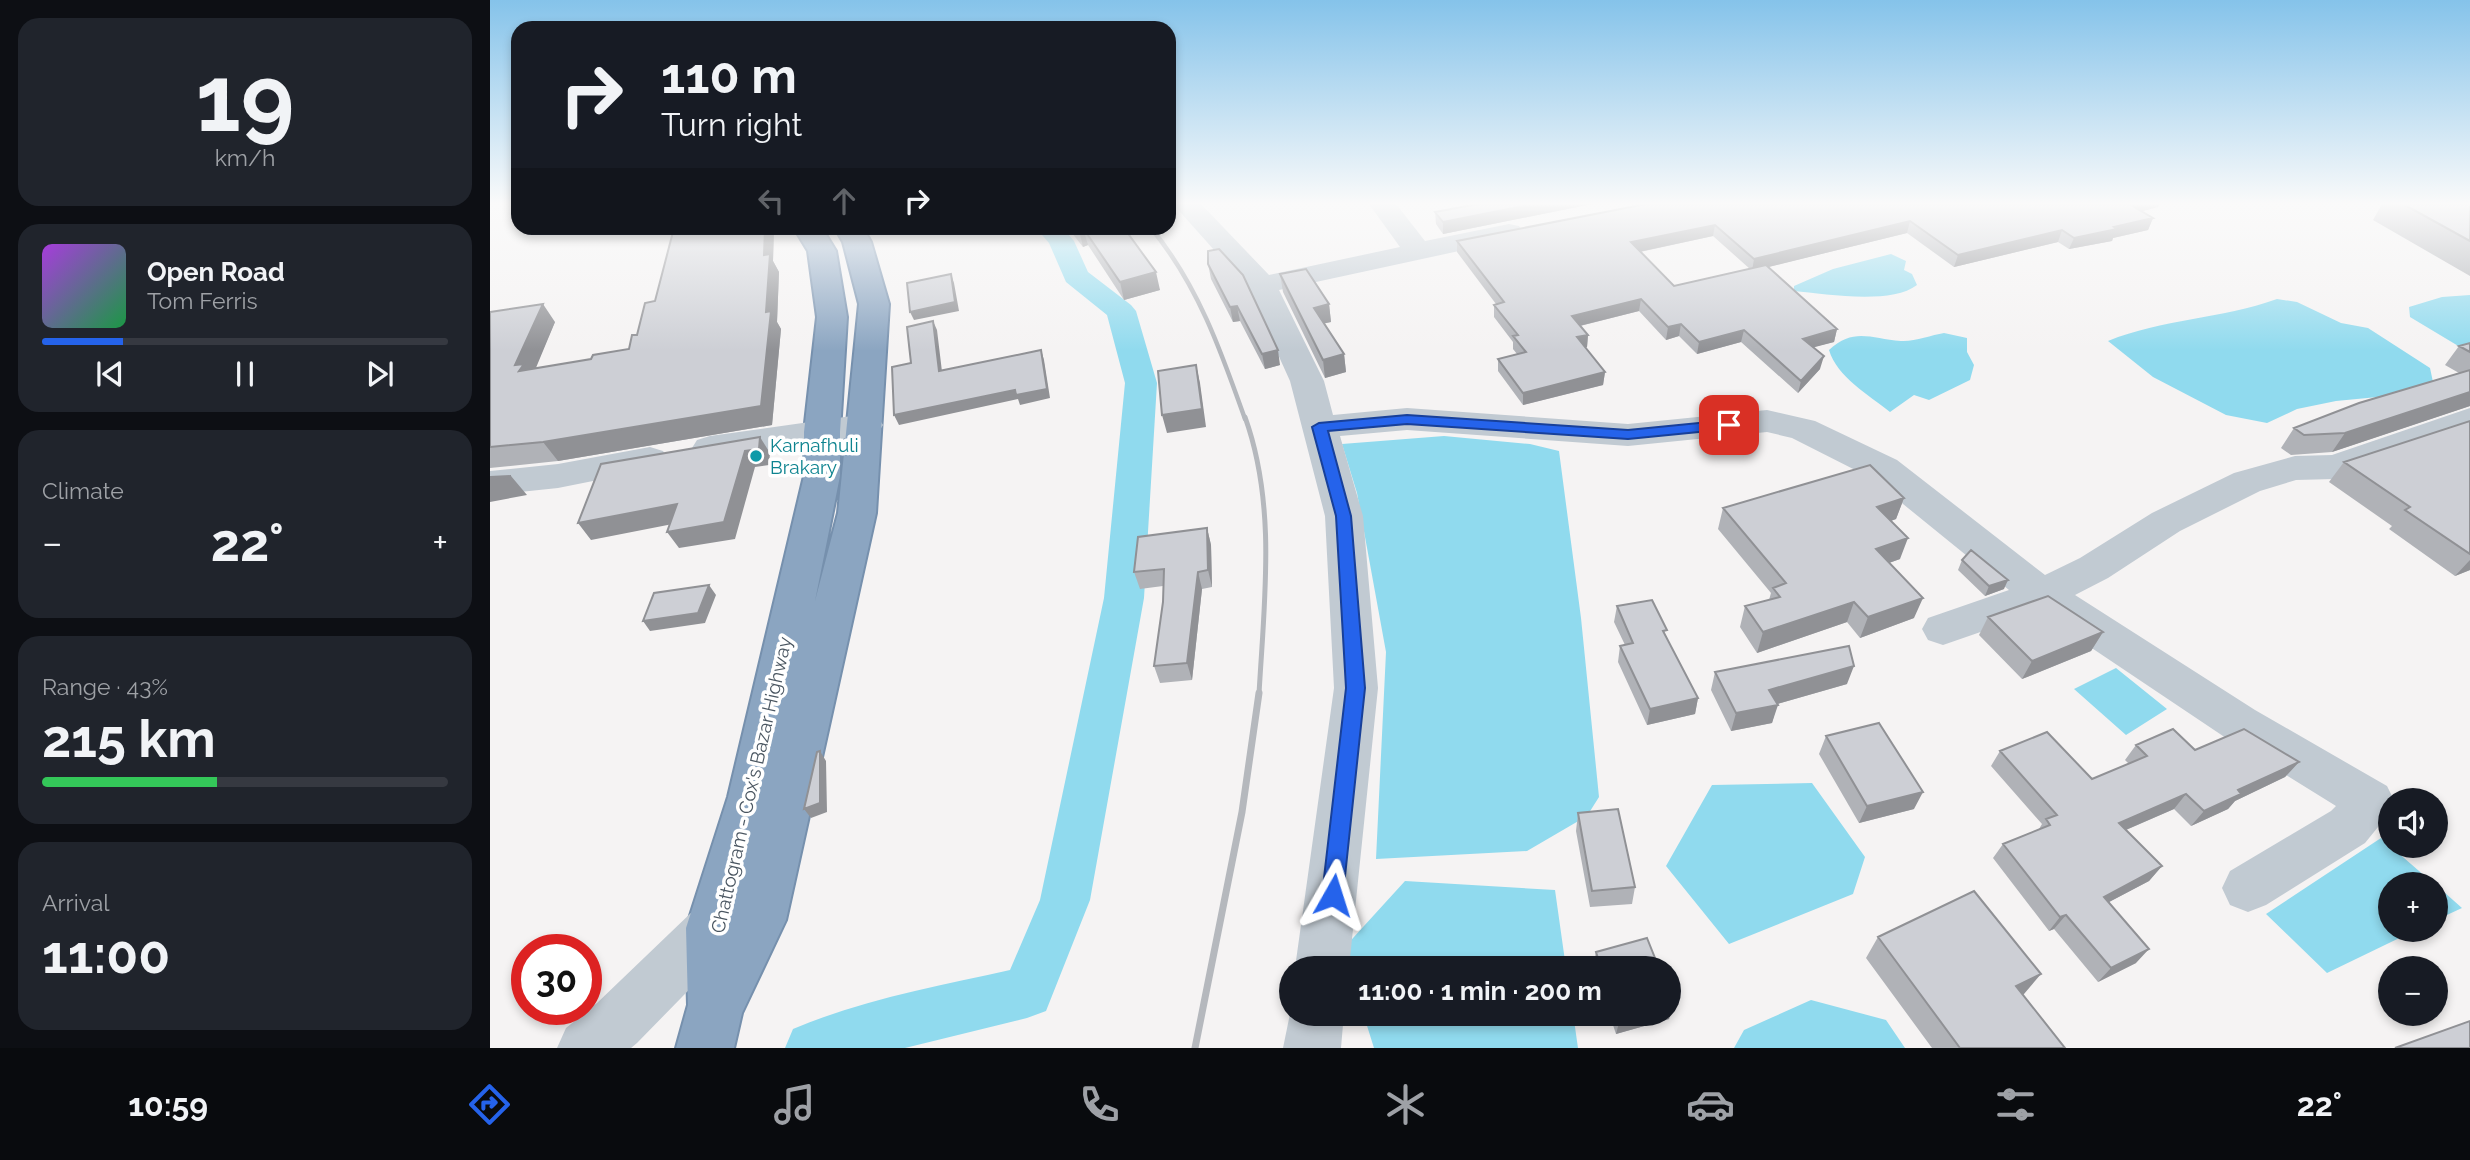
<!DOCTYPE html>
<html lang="en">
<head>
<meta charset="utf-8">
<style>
  body { margin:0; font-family:Raleway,sans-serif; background:#20242c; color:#f1f3f6; height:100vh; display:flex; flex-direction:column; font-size:26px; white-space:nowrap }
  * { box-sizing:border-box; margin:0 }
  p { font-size:23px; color:#9ea1a6 }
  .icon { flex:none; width:38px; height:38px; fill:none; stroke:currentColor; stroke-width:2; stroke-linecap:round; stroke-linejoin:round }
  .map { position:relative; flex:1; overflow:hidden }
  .drawer { display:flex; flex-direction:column; gap:18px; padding:18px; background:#0d0f14; width:490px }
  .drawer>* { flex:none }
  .hud { position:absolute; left:21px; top:21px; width:665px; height:214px; border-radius:21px; box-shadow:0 4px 10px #0003; background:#171b24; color:#f1f3f6; overflow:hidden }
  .tools { position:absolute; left:1888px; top:788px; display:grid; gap:14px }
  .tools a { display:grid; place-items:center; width:70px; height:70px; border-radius:50%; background:#171b24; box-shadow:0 4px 10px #0003; font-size:35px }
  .speed { position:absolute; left:21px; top:934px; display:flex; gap:14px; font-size:35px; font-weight:700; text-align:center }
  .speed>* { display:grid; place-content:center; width:91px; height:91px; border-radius:50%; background:#171b24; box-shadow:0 4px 10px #0003; line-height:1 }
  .speed .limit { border:10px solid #d22; background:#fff; color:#111 }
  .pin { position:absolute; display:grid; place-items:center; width:60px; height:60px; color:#fff; margin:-30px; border-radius:14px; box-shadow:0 4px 10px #0006 }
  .me { position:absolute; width:77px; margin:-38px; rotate:6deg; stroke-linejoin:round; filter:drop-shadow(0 0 5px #0008) }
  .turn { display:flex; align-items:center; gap:24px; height:147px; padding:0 35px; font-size:32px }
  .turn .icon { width:91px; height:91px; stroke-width:2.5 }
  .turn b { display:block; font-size:49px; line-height:60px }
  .lanes { display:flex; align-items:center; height:66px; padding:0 35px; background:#0003; justify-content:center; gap:35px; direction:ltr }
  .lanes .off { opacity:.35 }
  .big { font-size:52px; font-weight:700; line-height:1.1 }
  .drawer .card { flex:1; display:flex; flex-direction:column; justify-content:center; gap:10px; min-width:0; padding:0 24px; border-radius:21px; background:#20242c }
  .drawer .dial { align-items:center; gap:0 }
  .dial b { font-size:91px; line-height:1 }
  .song { display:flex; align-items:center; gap:21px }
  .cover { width:84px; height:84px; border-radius:10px; background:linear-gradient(135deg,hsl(280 70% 55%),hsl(140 70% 35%)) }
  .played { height:7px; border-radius:4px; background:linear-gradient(90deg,#2563eb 20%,#363941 20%) }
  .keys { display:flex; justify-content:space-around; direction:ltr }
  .heat { display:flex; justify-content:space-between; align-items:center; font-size:38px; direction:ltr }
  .charge { height:10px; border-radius:5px; background:linear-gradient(90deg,#34c759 43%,#363941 0) }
  .trip { position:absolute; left:789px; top:956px; width:402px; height:70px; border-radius:35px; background:#171b24; box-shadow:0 4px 10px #0003; font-weight:700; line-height:70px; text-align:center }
  .dock { display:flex; height:112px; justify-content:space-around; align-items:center; background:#090b0e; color:#9ea1a6 }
  .dock .icon { width:49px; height:49px }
  .dock .current { color:#2563eb }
  .dock b { font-size:32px; color:#f1f3f6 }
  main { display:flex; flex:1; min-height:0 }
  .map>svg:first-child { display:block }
</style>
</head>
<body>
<main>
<section class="drawer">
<div class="card dial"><b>19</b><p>km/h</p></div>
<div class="card">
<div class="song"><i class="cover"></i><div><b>Open Road</b><p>Tom Ferris</p></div></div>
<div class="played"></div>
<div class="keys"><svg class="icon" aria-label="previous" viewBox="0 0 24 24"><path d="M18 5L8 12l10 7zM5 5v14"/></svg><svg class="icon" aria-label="pause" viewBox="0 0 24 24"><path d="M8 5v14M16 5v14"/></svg><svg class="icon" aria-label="next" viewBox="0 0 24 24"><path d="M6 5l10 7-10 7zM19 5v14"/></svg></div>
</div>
<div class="card"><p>Climate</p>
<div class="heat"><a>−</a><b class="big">22°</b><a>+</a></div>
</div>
<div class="card"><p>Range · 43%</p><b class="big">215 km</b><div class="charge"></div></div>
<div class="card"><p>Arrival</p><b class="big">11:00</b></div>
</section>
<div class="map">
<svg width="1980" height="1048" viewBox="0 0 1980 1048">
  <rect width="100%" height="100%" fill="#f5f3f3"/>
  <path fill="#90daee" d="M1401 254 1416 261 1414 270 1422 274 1427 285C1401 305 1336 294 1304 291V286L1343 269Z
    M1980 295V349L1975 350 1920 317 1919 307 1952 297Z
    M1787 299 1807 302 1851 323 1878 328 1940 368 1943 382 1919 394 1846 401 1807 409 1777 423 1736 415 1663 377 1618 341C1672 319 1731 319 1787 299Z
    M1454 333 1477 338V352L1484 365 1480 380 1439 400 1424 395 1400 412C1379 395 1347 377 1339 350 1364 327 1381 339 1411 341 1424 342 1441 335 1454 333Z
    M954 436 1040 444 1069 451 1091 618 1109 797 1097 816 1037 851 886 859 896 652 867 493 852 444Z
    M1626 668 1677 709 1636 735 1584 689Z
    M1322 783 1375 857 1363 894 1239 944 1176 866 1222 785Z
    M1891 838 1944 884H1900V929H1928L1837 973 1776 914Z
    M915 881 1065 890 1076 968H859L853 949Z
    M1946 885 1972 908 1946 920Z
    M1321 1000 1396 1020 1415 1048H1244L1254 1030Z
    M873 1013H1083L1088 1048H884Z"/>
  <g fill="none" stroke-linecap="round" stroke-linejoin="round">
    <path fill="#90daee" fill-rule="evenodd" d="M546 228H573L584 241 598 272 641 305 646 311 667 383 654 598 600 900 556 1011 537 1018 415 1048H295L303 1029C371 1000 448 986 520 970L550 900 614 598 635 383 617 315 576 282 559 243Z"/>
    <g stroke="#7690ad" stroke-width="4">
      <path id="highway" d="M304 228H332L346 251 357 317 350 432V476L325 601 348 513 369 304 353 242 345 228H373L381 242 399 304 386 513 296 920 252 1013 244 1048H186L198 1005 196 928 238 797 314 476V432L327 317 318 251Z"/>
    </g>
    <path fill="#c1cad2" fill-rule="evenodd" d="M683 204H711L779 275 910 247 879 204H906L935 241 1019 224 1029 226 1033 232 1029 238 789 290 834 381 843 415 917 408 1138 424 1277 410 1325 421 1407 460 1555 575 1590 558 1662 513 1744 473 1805 456 1842 455 1980 408V433L1974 436 1844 479 1806 480 1770 491 1690 531 1618 578 1585 595 1765 710 1897 786 1904 800H1900L1897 816 1875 843 1776 905 1758 912 1740 905 1732 888 1740 871 1841 811 1846 806 1733 736 1548 612 1453 645 1438 640 1432 629 1438 618 1519 590 1381 478 1302 438 1277 432 1138 446 917 430 850 436 873 516 888 688 859 968H805L844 688 835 516 800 381 758 288Z
      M376 414 388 417 393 425 388 433 220 460 207 456 202 448 207 440 220 436Z
      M160 447 173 451 178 459 173 467 68 488 0 495V471L68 464Z
      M238 901 257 908 265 926 257 944 236 952 147 1043 141 1048H67L76 1028 107 1003 204 910 223 903Z
      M802 1004V1013H854L851 1048H793Z"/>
    <use href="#highway" fill="#8ba5c1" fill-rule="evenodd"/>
    <path stroke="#b5b8bd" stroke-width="4.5" d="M661 228C708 285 731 351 755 419"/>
    <path stroke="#b5b8bd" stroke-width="5" d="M755 417C787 506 774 603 769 694"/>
    <path stroke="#b5b8bd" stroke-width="7" d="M705 1048 752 812 769 693"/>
  </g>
  <path fill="#b0b2b7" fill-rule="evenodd" d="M988 204H1102L953 234 946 224 945 212Z
    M1156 204H1669L1668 207 1651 211 1663 218 1658 230 1623 238 1622 241 1579 249 1568 242 1464 267 1417 233 1278 267 1347 329 1344 342 1323 347 1330 369 1308 393 1251 342 1207 354 1189 336 1176 340 1149 311 1090 326 1098 335 1097 347 1095 348 1115 372 1113 385 1033 405 1008 371V359L1027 354 1023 349V342L1004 317V305L1006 304 967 252V241ZM1223 236 1260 269 1184 286 1150 252Z
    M1892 204H1980V276L1883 220Z
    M184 228H284L283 261 289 272 287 322 291 329 282 425 68 461 0 468V312L65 322 45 368 101 359 139 349 165 301Z
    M578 228H630L670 290 634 300 598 245 593 247Z
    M718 264 790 365 775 369 750 321 743 322 721 279Z
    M790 274 839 304 841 322 834 323 854 354 856 372 835 378 793 292Z
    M1980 343V406L1842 452 1801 455 1791 448 1804 428 1969 373 1955 365 1969 346Z
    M1980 421V570L1965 576 1899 529 1902 526 1839 482 1854 462Z
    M1414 498 1406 519 1401 521 1410 559 1399 563 1424 618 1370 638 1357 622 1267 653 1250 627 1255 606 1279 600 1281 593 1228 529 1233 508Z
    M717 528 721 545 722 587 712 589 702 680 670 683 664 666 673 602V586L650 589 644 572Z
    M1472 560 1514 589 1495 596 1468 570Z
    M1127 606 1176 636 1208 698 1205 714 1157 725 1128 662 1130 646 1135 645 1124 622Z
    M1498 617 1613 632 1601 651 1532 679 1489 635Z
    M1225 672 1357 684 1287 704 1282 723 1241 731 1221 690Z
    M1336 736 1424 809 1369 823 1329 754Z
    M1646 745 1809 762 1795 777 1745 801 1738 809 1701 826 1684 809 1636 830 1672 866 1659 881 1619 902 1646 963 1608 982 1564 929 1559 931 1503 858 1513 844 1549 829 1552 824 1501 766 1510 751 1602 779 1639 764 1635 760Z
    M1088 813 1145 887 1142 904 1100 907 1086 831Z
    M1388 937 1534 994 1533 995 1575 1048H1442L1376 958Z
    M1106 952 1169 968H1103Z
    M1119 1013H1180L1179 1019 1126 1034Z"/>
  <path fill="#909195" d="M1044 204H1102L953 234V222Z
    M1639 204H1669L1668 207 1634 216Z
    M1663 218 1658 230 1623 238 1622 241 1579 249 1584 238Z
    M1420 221 1417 233 1262 271 1264 259Z
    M1225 225 1223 236 1139 254 1141 242Z
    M275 228H284L283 261 289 272 287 322 291 329 282 425 68 461 53 442 276 312 274 255Z
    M593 228 598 245 593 247 589 230Z
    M1572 230 1568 242 1464 267 1468 255Z
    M666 272 670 290 634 300 630 282Z
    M461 274 464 283 469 311 424 320 420 312Z
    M1151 299 1149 311 1081 328 1082 316Z
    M53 304 65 322 43 375 44 390 25 365Z
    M839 304 841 322 827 325 824 308Z
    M747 306 750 321 743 322 740 307Z
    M443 321 447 330 453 380 449 371Z
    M1191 324 1189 336 1176 340 1178 327Z
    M1347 329 1344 342 1310 351 1313 339Z
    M1254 330 1251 342 1207 354 1209 342Z
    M1098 335 1097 347 1086 350 1087 337Z
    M551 350 554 360 560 398 530 405 528 399 409 425 404 415Z
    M788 350 790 365 775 369 772 354Z
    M854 354 856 372 835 378 833 360Z
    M1334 356 1330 369 1308 393 1311 381Z
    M706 365 710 383 716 427 677 433 672 415Z
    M1115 372 1113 385 1033 405V393Z
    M1980 392V406L1842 452 1855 433Z
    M270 437 280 453 279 465 265 467 245 539 189 548 177 532Z
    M21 476 37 495 0 502V479Z
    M1414 498 1406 519 1380 528 1387 507Z
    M187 504 198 521 101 540 88 523Z
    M717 528 721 545 722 587 718 570Z
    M1418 538 1410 559 1379 570 1386 549Z
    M1980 560V570L1965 576Z
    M708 572 712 589 702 680 697 663Z
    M1518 580 1514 589 1495 596 1499 586Z
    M219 585 226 595 215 623 160 631 153 621Z
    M1433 598 1424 618 1370 638 1378 617Z
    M1364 602 1357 622 1267 653 1273 632Z
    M1613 632 1601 651 1532 679 1542 661Z
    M1364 666 1357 684 1280 706 1288 705 1282 723 1241 731 1246 713 1279 690Z
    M1208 698 1205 714 1157 725 1160 709Z
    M330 751 336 761 337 812 321 818 314 809Z
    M1809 762 1795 777 1745 801 1738 809 1701 826 1714 811 1748 790Z
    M1433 792 1424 809 1369 823 1377 806Z
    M1696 794 1684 809 1617 838 1629 823Z
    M1672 866 1659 881 1602 911 1614 897Z
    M1576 915 1564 929 1559 931 1570 917Z
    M1659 949 1646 963 1608 982 1621 968Z
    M1551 974 1534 994 1510 1007 1526 986Z
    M1183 1004 1179 1019 1126 1034 1130 1019 1150 1013H1180V1005Z"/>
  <path fill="#cdcfd5" stroke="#909195" stroke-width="2" d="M988 204H1044L953 222 945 212Z
    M1156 204H1639L1663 218 1624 227 1627 229 1584 238 1572 230 1468 255 1420 221 1264 259 1225 225 1141 242 1184 286 1276 265 1347 329 1313 339 1334 356 1311 381 1254 330 1209 342 1191 324 1178 327 1151 299 1082 316 1098 335 1087 337 1115 372 1033 393 1008 359 1036 352 1023 336 1028 335 1004 305 1014 302 967 241Z
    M1913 204H1980V241Z
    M184 228H275L274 255 280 254 276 312 281 311 271 406 53 442 0 447V312L53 304 25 365 34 364 29 371 101 359 103 355 139 349 142 335H147L155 303 165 301Z
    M587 228H634L666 272 630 282 593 228 589 230Z
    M729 249 753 275 788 350 772 354 747 306 740 307 718 264V251Z
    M816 269 839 304 824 308 854 354 833 360 790 274Z
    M461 274 465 302 420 312 417 283Z
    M443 321 449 371 551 350 557 389 526 395 525 390 404 415 402 367 421 363 417 327Z
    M1980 343V352L1969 346Z
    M706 365 712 409 672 415 668 371Z
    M1980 370V392L1855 433 1814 435 1804 428 1869 403Z
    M1980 421V554L1915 510 1920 507 1854 462Z
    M270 437 269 449 255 451 234 522 177 532 187 504 88 523 111 464Z
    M1380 465 1414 498 1387 507 1418 538 1386 549 1433 598 1378 617 1364 602 1273 632 1255 606 1290 597 1283 588 1296 583 1233 508Z
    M21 476 0 479V477Z
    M717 528 718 570 708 572 697 663 664 666 673 602 674 569 644 572 648 537Z
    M1481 550 1518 580 1499 586 1472 560Z
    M219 585 208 613 153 621 164 593Z
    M1558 596 1613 632 1542 661 1498 617Z
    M1162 600 1177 630 1173 631 1208 698 1160 709 1130 646 1143 643 1127 606Z
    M1359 646 1364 666 1279 690 1288 705 1246 713 1225 672Z
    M1389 723 1433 792 1377 806 1336 736Z
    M1683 729 1705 750 1754 729 1809 762 1748 790 1751 794 1714 811 1696 794 1629 823 1672 866 1614 897 1659 949 1621 968 1576 915 1570 917 1513 844 1560 825 1556 819 1567 815 1510 751 1557 732 1602 779 1657 756 1646 745Z
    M330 751V803L314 809 327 752Z
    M1128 809 1145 887 1102 891 1088 813Z
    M1484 891 1551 974 1526 986 1575 1048H1470L1388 937Z
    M1157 938 1169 968H1111L1106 952Z
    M1180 994 1183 1004 1180 1005Z
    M1128 1013H1150L1130 1019Z
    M1980 1021V1048H1905Z"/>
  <linearGradient id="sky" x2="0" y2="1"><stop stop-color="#85c3ea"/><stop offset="0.58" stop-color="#fafafa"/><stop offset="1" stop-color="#fafafa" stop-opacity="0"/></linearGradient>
  <rect width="1980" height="351" fill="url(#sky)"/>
  <path fill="#2563eb" stroke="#184099" stroke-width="2" d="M917 415 1138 430 1239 420 1246 425 1239 429 1138 439 917 424 838 431 861 516 875 688 853 895 850 902 843 905 835 902 832 895 856 688 846 516 822 427 829 423Z"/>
  <circle fill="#0f9aa8" stroke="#fff" stroke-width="2.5" cx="266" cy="456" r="7"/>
  <g text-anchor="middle" stroke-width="7" stroke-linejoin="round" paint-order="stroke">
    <g font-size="19" fill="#0d838f" stroke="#fff" text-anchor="start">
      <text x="280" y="452">Karnafhuli<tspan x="280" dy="22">Brakary</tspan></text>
    </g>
    <g font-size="19" fill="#4a5661" stroke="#fff">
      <text transform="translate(261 785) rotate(-77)" y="7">Chattogram - Cox's Bazar Highway</text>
    </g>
  </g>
</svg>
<div class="tools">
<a><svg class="icon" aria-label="sound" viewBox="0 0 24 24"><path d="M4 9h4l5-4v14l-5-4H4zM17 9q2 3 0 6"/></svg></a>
<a>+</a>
<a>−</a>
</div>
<div class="speed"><div class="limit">30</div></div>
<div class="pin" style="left:1239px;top:425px;background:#d93025"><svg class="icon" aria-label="arrive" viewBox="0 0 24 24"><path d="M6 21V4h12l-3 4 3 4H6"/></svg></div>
<svg class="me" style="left:843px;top:895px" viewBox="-20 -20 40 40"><path d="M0-17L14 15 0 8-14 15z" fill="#2563eb" stroke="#fff" stroke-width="4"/></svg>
<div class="trip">11:00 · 1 min · 200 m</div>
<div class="hud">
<div class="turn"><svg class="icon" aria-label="right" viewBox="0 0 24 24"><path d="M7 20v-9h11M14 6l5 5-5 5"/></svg><div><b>110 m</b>Turn right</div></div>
<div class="lanes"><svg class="icon off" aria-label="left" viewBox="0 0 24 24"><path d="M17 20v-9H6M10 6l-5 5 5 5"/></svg><svg class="icon off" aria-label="ahead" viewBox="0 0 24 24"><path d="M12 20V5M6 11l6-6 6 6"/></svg><svg class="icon" aria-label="right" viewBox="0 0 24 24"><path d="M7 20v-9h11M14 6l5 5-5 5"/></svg></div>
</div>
</div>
</main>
<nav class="dock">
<b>10:59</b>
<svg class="icon current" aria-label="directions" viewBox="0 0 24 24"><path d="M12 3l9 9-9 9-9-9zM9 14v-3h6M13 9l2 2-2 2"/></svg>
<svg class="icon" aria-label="music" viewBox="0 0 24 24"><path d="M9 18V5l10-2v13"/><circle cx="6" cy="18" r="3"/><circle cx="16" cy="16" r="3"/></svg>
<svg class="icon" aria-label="phone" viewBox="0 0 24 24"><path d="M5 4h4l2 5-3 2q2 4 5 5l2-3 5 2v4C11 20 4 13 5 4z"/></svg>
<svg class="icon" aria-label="climate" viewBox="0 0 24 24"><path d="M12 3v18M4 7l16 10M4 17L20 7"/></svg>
<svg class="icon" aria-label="car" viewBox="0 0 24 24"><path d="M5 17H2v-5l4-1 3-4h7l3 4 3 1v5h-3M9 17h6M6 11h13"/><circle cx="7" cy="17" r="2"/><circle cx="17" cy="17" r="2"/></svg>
<svg class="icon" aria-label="filters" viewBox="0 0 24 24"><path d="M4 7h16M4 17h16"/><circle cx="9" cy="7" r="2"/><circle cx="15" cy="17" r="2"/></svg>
<b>22°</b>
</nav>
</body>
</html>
